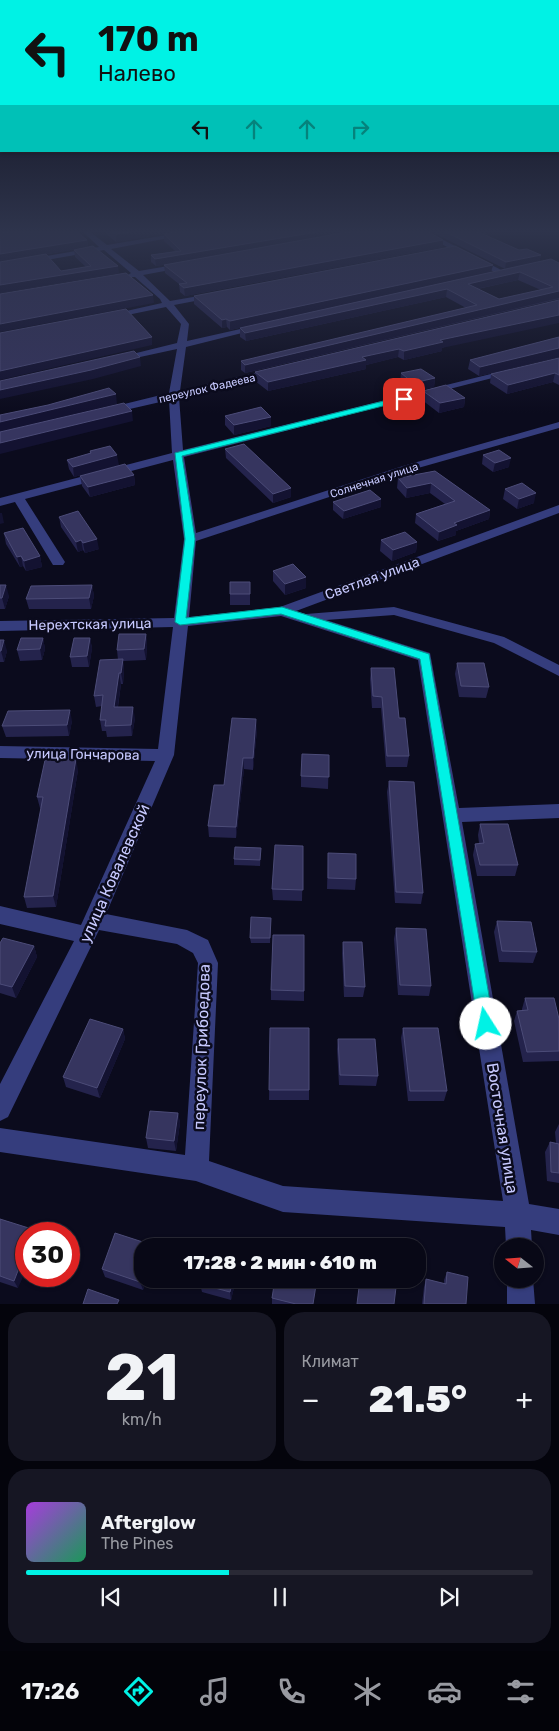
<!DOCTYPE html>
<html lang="ru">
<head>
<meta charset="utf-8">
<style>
  body { margin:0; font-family:Rubik,sans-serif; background:#161623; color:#f1f3f6; height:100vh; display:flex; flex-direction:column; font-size:19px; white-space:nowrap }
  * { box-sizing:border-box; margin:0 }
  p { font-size:16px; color:#989aa1 }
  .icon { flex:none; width:28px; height:28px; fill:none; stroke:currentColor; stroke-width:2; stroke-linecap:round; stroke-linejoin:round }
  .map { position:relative; height:1304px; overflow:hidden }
  .drawer { display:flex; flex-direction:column; gap:8px; padding:8px; background:#04040c; flex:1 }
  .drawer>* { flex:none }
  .hud { position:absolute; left:0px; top:0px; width:560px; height:152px; box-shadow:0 1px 4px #0004,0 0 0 1px #292935; background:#00f2e5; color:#111; overflow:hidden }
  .needle { width:32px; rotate:287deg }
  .fabs { position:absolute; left:494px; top:1238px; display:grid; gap:10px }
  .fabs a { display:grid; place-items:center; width:50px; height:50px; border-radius:50%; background:#080816; box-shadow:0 1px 4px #0004,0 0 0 1px #292935; font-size:25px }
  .speed { position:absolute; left:15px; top:1222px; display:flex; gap:10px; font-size:25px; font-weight:700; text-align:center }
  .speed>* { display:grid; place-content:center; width:65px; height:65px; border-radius:50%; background:#080816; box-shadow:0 1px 4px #0004,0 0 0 1px #292935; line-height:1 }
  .speed .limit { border:8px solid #d22; background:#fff; color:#111 }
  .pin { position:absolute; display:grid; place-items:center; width:42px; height:42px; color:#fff; margin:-21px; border-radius:10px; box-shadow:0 2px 8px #0006 }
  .me { position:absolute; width:55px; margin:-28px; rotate:350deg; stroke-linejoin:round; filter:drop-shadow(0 0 4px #0008) }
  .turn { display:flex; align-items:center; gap:18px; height:105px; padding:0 15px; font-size:22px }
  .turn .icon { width:65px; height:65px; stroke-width:2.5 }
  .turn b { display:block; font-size:35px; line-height:42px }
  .lanes { display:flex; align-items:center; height:48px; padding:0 15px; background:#0003; justify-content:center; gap:25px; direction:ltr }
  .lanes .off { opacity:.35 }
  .big { font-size:38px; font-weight:800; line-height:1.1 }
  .drawer .widget { flex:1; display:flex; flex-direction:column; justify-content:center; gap:8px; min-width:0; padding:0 18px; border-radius:20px; background:#161623 }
  .drawer .dial { align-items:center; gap:0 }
  .dial b { font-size:65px; line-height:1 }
  .song { display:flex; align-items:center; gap:15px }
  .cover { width:60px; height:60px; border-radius:8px; background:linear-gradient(135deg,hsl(280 70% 55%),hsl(150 70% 35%)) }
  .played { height:5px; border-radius:2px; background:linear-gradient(90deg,#00f2e5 40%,#292935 40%) }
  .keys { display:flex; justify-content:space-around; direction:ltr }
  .heat { display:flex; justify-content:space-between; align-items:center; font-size:28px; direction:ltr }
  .drawer .tiles { flex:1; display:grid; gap:8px; grid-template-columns:1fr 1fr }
  .widget:last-child { grid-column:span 2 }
  .trip { position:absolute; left:134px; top:1238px; width:292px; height:50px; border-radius:20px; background:#080816; box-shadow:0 1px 4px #0004,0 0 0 1px #292935; font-weight:800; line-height:50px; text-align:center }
  .tab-bar { display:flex; height:80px; justify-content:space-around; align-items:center; background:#030309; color:#989aa1 }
  .tab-bar .icon { width:35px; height:35px }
  .tab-bar .active { color:#00f2e5 }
  .tab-bar b { font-size:22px; color:#f1f3f6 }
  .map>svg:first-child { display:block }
</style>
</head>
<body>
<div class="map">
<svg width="559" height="1304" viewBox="0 0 559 1304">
  <rect width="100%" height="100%" fill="#0b0b1d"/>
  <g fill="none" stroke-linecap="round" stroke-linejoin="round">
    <path fill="#353d7d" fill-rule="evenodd" d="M82 231H89L107 245 191 231H205L111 249 139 271 186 263V267L143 275 170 301 216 293V297L174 305 189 324 187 341 258 325 262 328 186 347 180 391 273 369 278 372 179 397 183 450 511 369 516 372 184 457 196 533 403 466 559 422V428L411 470 196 541 189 617 280 607 559 505V513L296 611 306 614 394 607 504 637 559 665V676L494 643 394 615 326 620 430 653 459 808 559 804V818L462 822 529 1204 559 1209V1235L531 1230 532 1246H506L505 1227 283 1212 196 1181 0 1152V1128L185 1155 198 963 193 953 177 944 99 930 8 1117 0 1121V1084L74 941 0 924V906L81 925 155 761 0 758V746L158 749 173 627 0 631V621L174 618 184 539 173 460 25 499 65 562 63 565H53L15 502 0 506V498L172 453 169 400 108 414 103 411 104 409 169 393 177 349 117 362 112 359 177 343 181 324 166 307 108 319 104 316 162 303 160 299 135 277H129L128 275 131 273 104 250 0 268V264L99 247ZM281 616 418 660 503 1201 283 1186 209 1161 218 963 208 940 187 930 106 914 174 755 188 626Z
      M417 231H426L507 273 500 275Z
      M507 1279H533L535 1304H507Z"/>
  </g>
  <path fill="#24234c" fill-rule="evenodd" d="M0 231 87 240 88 247 37 256 61 271 86 267 75 257 74 250 119 273 0 293Z
    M103 231H427L443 240V247L185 296 180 292 179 284 165 273 164 265 216 256 156 266 151 262V255L175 251 164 241V234L168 233 116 242Z
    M430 231H499L482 234 519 250 541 255 539 262 559 263V299L245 373 241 370V361L466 308 446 297 246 341 240 337V328L505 269ZM518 280 541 290 499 299 478 289Z
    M493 265 491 272 230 330 227 327 222 328 194 304V296Z
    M559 300 442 348V351L404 360 398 357 366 365V369L268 391 255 381V372Z
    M559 337V357L479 376 468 369 470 360Z
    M559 358V385L553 382 507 394 490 383 491 374Z
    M401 373 435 378 434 387 412 392 400 382Z
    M423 391 465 398 464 407 439 413 422 400Z
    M225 416 271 417V426L234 435 225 425Z
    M225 449 291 497 273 503 226 458Z
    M90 451 119 465 74 477 69 469 67 460 90 454Z
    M483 455 509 467 493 472 482 464Z
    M435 471 490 510 489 519 456 531V535L438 541 415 523 416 514 445 504 430 493 406 498 397 488 398 478Z
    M134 475 135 485 90 497 82 486 80 476Z
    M505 489 534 503 517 509 503 499Z
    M333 502 381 507 343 519 333 510Z
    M59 517 99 549 85 553 83 550 78 552 61 527Z
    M4 533 40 556 42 567 26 571 23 566 20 567 6 544Z
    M381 540 417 542 416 552 392 561 380 551Z
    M273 571 306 588 285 595 273 581Z
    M0 585 9 596 5 609H0Z
    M92 585 94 596 91 609H29L26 599Z
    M250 593V605H230V594Z
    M146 634 147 645 146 660 123 661 124 670 123 684H121L118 707 135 718 132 736 107 737 106 731H102L100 720 102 706 96 707 94 696 118 660 117 650Z
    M43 638 45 649 42 660 20 661 17 650Z
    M90 638 92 648 89 667H72L70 657Z
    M0 640 7 651 4 662H0Z
    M457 663 489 687 486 698 459 697 455 674Z
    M371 668 409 756 407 767H386L381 708H372L370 679Z
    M72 721 69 736 6 737 2 726Z
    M257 730 253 770 244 769 236 838 209 837 208 826 224 785Z
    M329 755 328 789 301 787V776Z
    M78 770 56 907 27 908 24 897 41 808H40L37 797Z
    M389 781 423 893 421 904 395 903 387 792Z
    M480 824 518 865 515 876H477L473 855 475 844 479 843 478 835Z
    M303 846 302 901 273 900 272 889Z
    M261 848 260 866 234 865V859Z
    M328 853 356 879 355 890 327 889Z
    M271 918 270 943H251L250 938Z
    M497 921 537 952 533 963 499 962 494 932Z
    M396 928 431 986 429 996 398 995 394 939Z
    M343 942 365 987 363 997H344L342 953Z
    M0 943 34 946 37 957 16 998 0 993Z
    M271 990 304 991V1001L271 1000Z
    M525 998 559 1019V1061L523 1062 514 1021 517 1011 522 1010V1009Z
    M270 1028 309 1090V1100H269Z
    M403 1028 447 1091 444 1101H408L401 1038Z
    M123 1029 125 1039 100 1098 66 1087 63 1077Z
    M338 1039 378 1076 376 1086 339 1085 337 1049Z
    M178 1113 180 1123 176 1151 148 1148 146 1138Z
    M559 1124V1183L547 1181 545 1152 550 1142 556 1143 555 1132Z
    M0 1219 18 1288 0 1282Z
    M102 1269 142 1279H146L143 1290 105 1277Z
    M447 1272 466 1304H422L424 1287 426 1279 444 1284V1280Z
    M202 1279H236L231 1300 202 1292 200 1284Z
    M272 1298 314 1304H272Z"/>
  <path fill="#131231" d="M0 231H17L0 233Z
    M138 231H181L116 242V234Z
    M323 231H364L156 266 155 259Z
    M471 231H499L470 236Z
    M87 240 88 247 0 262V254Z
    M443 240V247L185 296 184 288Z
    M541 255 539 262 505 269 506 262Z
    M493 265 491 272 230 330V321Z
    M118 266 119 273 0 293V285Z
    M520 272 518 280 467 291 468 284Z
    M447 289 446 297 246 341 245 333Z
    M559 291V298L245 373V365Z
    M153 295 154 303 0 332V324Z
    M559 315V323L442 348V351L404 360V351L440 340Z
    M226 319 227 327 222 328V320Z
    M152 337V345L0 380V371Z
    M559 348V357L479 376 480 367Z
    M399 349 398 357 366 365V369L268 391V382L362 357Z
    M140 357 141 366 93 379 0 399V390Z
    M555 373 553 382 507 394 508 385Z
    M435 378 434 387 412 392 413 383Z
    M116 394 117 404 0 432V422Z
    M465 398 464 407 439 413 440 403Z
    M132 411 133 421 0 454V443Z
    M271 417V426L234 435V425Z
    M117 455 119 465 74 477 73 467Z
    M511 458 509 467 493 472 495 463Z
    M134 475 135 485 90 497 88 487Z
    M431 483 430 493 406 498 407 488Z
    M291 488V497L273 503V494Z
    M536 493 534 503 517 509 519 499Z
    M381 499V507L343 519 344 511Z
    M490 510 489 519 456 531V535L438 541 439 532 454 523Z
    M0 513H2L4 523 0 524Z
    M97 539 99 549 85 553 83 543Z
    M81 540 83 550 78 552 76 542Z
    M417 542 416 552 392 561 393 550Z
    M21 556 23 566 20 567 17 557Z
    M40 556 42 567 26 571 24 561Z
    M306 577V588L285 595V584Z
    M6 585 9 596 5 609 2 598Z
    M92 585 94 596 91 609 89 598Z
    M146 634 147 645 146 660 144 649Z
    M43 638 45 649 42 660 40 649Z
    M90 638 92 648 89 667 87 656Z
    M4 640 7 651 4 662 1 651Z
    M123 659 124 670 123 684 121 673Z
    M119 673 121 684 116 718 114 707Z
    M133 707 135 718 132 736 131 725Z
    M70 710 72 721 69 736 67 725Z
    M256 719 257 730 253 770V758Z
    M243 758 244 769 236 838V827Z
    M76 759 78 770 56 907 53 896Z
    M34 946 37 957 16 998 12 987Z
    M123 1029 125 1039 100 1098 97 1088Z
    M178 1113 180 1123 176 1151 174 1141Z
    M26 1250V1270L18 1288 14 1281Z
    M142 1274V1279H146L143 1290 140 1282Z
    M233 1279H236L231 1300 230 1292Z"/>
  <path fill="#36355f" stroke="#4c4c78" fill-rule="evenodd" d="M15 231H76L87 240 0 254V233Z
    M111 231H138L116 234Z
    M180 231H323L155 259 151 255 181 251 164 234Z
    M353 231H427L443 240 184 288 179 284 187 283 164 265Z
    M444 231H476L519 250 527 249 541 255 506 262Z
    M93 246 118 266 0 285V262L46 254 61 271 91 266 74 250Z
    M455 246 493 265 230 321 226 319 222 320 194 296Z
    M551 259 559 263V291L245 365 241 361 477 305 447 289 245 333 240 328ZM520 272 553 287 499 299 468 284Z
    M126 273 153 295 0 324V294Z
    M559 300V315L440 340 443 342 404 351 399 349 362 357 366 360 268 382 255 372Z
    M126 309 152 337 0 371V333Z
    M559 337V348L480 367 470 360Z
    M134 351 140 357 91 370 0 390V381Z
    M559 358V375L555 373 508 385 491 374Z
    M421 369 435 378 413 383 401 373Z
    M446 385 465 398 440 403 423 391Z
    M109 388 116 394 0 422V415L48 405Z
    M124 403 132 411 0 443V432Z
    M261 407 271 417 234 425 225 416Z
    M244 444 291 488 273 494 225 449Z
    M110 446 117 455 73 467 67 460 91 453 90 451Z
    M499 450 511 458 495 463 483 455Z
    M125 464 134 475 88 487 80 476Z
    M435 471 490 510 454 523 457 525 439 532 416 514 455 501 431 483 407 488 398 478Z
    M522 483 536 493 519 499 505 489Z
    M370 490 381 499 344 511 333 502Z
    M78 511 97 539 83 543 81 540 76 542 59 517Z
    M23 528 40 556 24 561 21 556 17 557 4 533Z
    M405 532 417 542 393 550 381 540Z
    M293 564 306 577 285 584 273 571Z
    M230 582H250V594H230Z
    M0 585H6L2 598H0Z
    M92 585 89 598 26 599 31 586Z
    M119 634H146L144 649 117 650Z
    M21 638H43L40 649 17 650Z
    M74 638H90L87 656 70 657Z
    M0 640H4L1 651H0Z
    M123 659 121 673H119L114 707H133L131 725 105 726 106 720H100L103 695 94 696 100 660Z
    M457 663H484L489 687 461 686Z
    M371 668H394L399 718H405L409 756H387L382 697 373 696Z
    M70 710 67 725 2 726 8 711Z
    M232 718 256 719 253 758H243L236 827 208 826 214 785H224Z
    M302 754 329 755V777L301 776Z
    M76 759 53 896 24 897 43 797H37L45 760Z
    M389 781 414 782 423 893 396 892Z
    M480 824H508L518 865H480L475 844 484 843Z
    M275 845 303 846V890L272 889Z
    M235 847 261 848 260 860 234 859Z
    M328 853 356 854V879L328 878Z
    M251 917 271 918 270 938H250Z
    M497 921 531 922 537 952 502 951Z
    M396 928 426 929 431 986 400 985Z
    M273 935H304V991L271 990Z
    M3 938 34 946 12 987 0 984V943Z
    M343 942H362L365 987 345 986Z
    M525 998H554L559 1019V1051L527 1052 517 1011 528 1010Z
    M90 1019 123 1029 97 1088 63 1077Z
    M270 1028H309V1090H269Z
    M403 1028H438L447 1091H410Z
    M338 1039H375L378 1076 340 1075Z
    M150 1111 178 1113 174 1141 146 1138Z
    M550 1142 559 1144V1173L551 1172Z
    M0 1219 35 1230 33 1234H26V1250L14 1281 0 1276Z
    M115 1233 152 1245V1246H142V1274L140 1282 102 1269Z
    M211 1239 240 1246H210Z
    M306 1240 322 1244V1246H305Z
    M447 1272 468 1277 466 1304H424L426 1279 446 1284Z
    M202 1279H233L230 1292 200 1284Z
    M275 1279H317L313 1304H296L272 1298Z
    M360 1279H397L394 1304H357Z
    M88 1289 119 1300 117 1304H83Z"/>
  <linearGradient id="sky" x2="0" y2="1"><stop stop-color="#060610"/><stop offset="0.56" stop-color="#2e344c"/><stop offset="1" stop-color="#2e344c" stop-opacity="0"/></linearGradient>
  <rect width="559" height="413" fill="url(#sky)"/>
  <path fill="#00f2e5" stroke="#009d95" d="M404 396 408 399 407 400 182 456 195 539 186 618 282 607 429 654 494 1024 492 1030 486 1032 480 1030 478 1024 420 659 281 614 180 625 175 622 185 539 175 453Z"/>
  <g text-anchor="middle" stroke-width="5" stroke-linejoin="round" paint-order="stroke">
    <g font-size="11" fill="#c7c9ff" stroke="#0b0b1d">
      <text transform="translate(207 388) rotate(-13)" y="4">переулок Фадеева</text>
      <text transform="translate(374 480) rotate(-18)" y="4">Солнечная улица</text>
    </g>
    <g font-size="14" fill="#c7c9ff" stroke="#0b0b1d">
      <text transform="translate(372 578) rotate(-20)" y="5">Светлая улица</text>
      <text transform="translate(90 624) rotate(-1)" y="5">Нерехтская улица</text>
      <text transform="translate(83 754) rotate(1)" y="5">улица Гончарова</text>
    </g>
    <g font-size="16" fill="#c7c9ff" stroke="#0b0b1d">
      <text transform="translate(114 873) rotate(-66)" y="6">улица Ковалевской</text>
      <text transform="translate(201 1047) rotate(-88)" y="6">переулок Грибоедова</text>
      <text transform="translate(503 1128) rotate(81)" y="6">Восточная улица</text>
    </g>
  </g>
</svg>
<div class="fabs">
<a><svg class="needle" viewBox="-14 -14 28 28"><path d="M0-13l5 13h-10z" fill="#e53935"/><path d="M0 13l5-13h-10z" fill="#989aa1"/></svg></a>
</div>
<div class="speed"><div class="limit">30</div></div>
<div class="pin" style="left:404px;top:399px;background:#d93025"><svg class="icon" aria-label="arrive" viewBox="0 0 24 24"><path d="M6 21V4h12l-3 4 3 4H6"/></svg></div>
<svg class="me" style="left:486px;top:1024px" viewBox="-20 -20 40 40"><circle r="19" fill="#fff"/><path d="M0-13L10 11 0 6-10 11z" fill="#00f2e5"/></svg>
<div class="trip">17:28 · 2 мин · 610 m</div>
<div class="hud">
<div class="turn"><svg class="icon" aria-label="left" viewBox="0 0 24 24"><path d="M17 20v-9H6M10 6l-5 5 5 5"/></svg><div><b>170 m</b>Налево</div></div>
<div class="lanes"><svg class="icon" aria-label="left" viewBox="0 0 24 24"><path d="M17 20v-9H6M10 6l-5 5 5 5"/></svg><svg class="icon off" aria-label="ahead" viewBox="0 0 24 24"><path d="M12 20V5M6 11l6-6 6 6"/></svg><svg class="icon off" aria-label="ahead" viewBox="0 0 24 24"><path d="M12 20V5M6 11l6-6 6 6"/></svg><svg class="icon off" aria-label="right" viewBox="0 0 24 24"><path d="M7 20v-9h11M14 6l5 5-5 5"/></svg></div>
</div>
</div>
<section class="drawer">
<div class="tiles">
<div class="widget dial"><b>21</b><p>km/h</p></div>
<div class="widget"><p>Климат</p>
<div class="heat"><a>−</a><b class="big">21.5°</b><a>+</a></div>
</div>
<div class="widget">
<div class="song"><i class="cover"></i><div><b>Afterglow</b><p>The Pines</p></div></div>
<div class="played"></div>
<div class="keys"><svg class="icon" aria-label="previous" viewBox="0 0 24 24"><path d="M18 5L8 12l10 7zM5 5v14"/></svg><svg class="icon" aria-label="pause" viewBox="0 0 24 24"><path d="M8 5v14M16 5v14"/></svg><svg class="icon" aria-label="next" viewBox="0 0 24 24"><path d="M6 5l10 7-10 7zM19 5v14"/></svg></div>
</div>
</div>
</section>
<nav class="tab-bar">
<b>17:26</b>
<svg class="icon active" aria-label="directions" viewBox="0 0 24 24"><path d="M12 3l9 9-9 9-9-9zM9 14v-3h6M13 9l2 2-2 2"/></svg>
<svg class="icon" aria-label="music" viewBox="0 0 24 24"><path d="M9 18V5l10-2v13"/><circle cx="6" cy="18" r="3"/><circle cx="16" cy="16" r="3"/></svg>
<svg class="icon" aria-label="phone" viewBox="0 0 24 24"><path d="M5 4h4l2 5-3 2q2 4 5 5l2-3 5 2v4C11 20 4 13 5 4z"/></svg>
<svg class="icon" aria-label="climate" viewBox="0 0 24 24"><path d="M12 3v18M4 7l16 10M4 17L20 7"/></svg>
<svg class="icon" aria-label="car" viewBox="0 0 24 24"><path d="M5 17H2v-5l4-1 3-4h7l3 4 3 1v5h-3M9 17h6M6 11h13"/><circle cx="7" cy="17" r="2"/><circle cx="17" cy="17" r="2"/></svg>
<svg class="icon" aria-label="filters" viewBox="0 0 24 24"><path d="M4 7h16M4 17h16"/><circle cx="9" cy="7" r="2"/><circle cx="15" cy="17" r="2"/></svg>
</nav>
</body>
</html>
